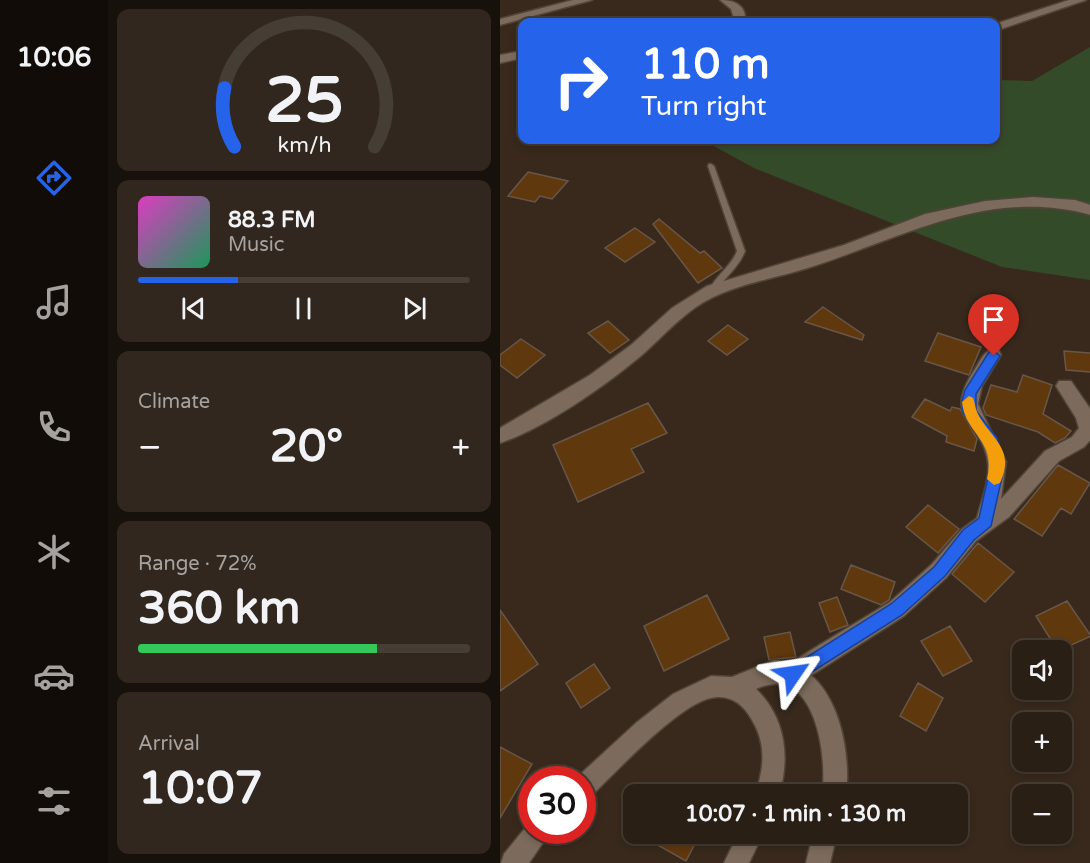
<!DOCTYPE html>
<html lang="en">
<head>
<meta charset="utf-8">
<style>
  body { margin:0; font-family:"Varela Round",sans-serif; background:#32271e; color:#f1f3f6; height:100vh; display:flex; flex-direction:column; font-size:22px; white-space:nowrap }
  * { box-sizing:border-box; margin:0 }
  p { font-size:20px; color:#a5a2a0 }
  .icon { flex:none; width:33px; height:33px; fill:none; stroke:currentColor; stroke-width:2; stroke-linecap:round; stroke-linejoin:round }
  .map { position:relative; flex:1; overflow:hidden }
  .side { display:flex; flex-direction:column; gap:9px; padding:9px; background:#17110c; width:392px }
  .side>* { flex:none }
  .hud { position:absolute; left:18px; top:18px; width:482px; height:126px; border-radius:12px; box-shadow:0 3px 9px #0003,0 0 0 2px #463d34; background:#2563eb; color:#fff; overflow:hidden }
  .buttons { position:absolute; left:512px; top:640px; display:grid; gap:12px }
  .buttons a { display:grid; place-items:center; width:60px; height:60px; border-radius:12px; background:#2a1f15; box-shadow:0 3px 9px #0003,0 0 0 2px #463d34; font-size:30px }
  .speed { position:absolute; left:18px; top:766px; display:flex; gap:12px; font-size:30px; font-weight:700; text-align:center }
  .speed>* { display:grid; place-content:center; width:78px; height:78px; border-radius:50%; background:#2a1f15; box-shadow:0 3px 9px #0003,0 0 0 2px #463d34; line-height:1 }
  .speed .limit { border:9px solid #d22; background:#fff; color:#111 }
  .pin { position:absolute; display:grid; place-items:center; width:51px; height:51px; color:#fff; margin:-62px -26px; border-radius:50% 50% 50% 0; rotate:-45deg; box-shadow:0 0 6px #0007 }
  .pin .icon { rotate:45deg }
  .me { position:absolute; width:66px; margin:-33px; rotate:58deg; stroke-linejoin:round; filter:drop-shadow(0 0 4px #0008) }
  .turn { display:flex; align-items:center; gap:21px; height:126px; padding:0 24px; font-size:27px }
  .turn .icon { width:78px; height:78px; stroke-width:2.5 }
  .turn b { display:block; font-size:42px; line-height:51px }
  .big { font-size:45px; font-weight:800; line-height:1.1 }
  .side .tile { flex:1; display:flex; flex-direction:column; justify-content:center; gap:9px; min-width:0; padding:0 21px; border-radius:12px; background:#32271e }
  .side .dial { align-items:center; gap:0 }
  .dial svg { height:156px; overflow:visible; fill:none; stroke:#463d34; stroke-width:7; stroke-linecap:round; text-anchor:middle }
  .dial text { fill:#f1f3f6; stroke:none }
  .song { display:flex; align-items:center; gap:18px }
  .cover { width:72px; height:72px; border-radius:9px; background:linear-gradient(135deg,hsl(310 70% 55%),hsl(150 70% 35%)) }
  .played { height:6px; border-radius:3px; background:linear-gradient(90deg,#2563eb 30%,#463d34 30%) }
  .keys { display:flex; justify-content:space-around; direction:ltr }
  .heat { display:flex; justify-content:space-between; align-items:center; font-size:33px; direction:ltr }
  .charge { height:9px; border-radius:4px; background:linear-gradient(90deg,#34c759 72%,#463d34 0) }
  .trip { position:absolute; left:123px; top:784px; width:345px; height:60px; border-radius:12px; background:#2a1f15; box-shadow:0 3px 9px #0003,0 0 0 2px #463d34; font-weight:800; line-height:60px; text-align:center }
  main { display:flex; flex:1; min-height:0 }
  .menu { display:flex; flex-direction:column; width:108px; justify-content:space-around; align-items:center; background:#110c08; color:#a5a2a0 }
  .menu .icon { width:42px; height:42px }
  .menu .selected { color:#2563eb }
  .menu b { font-size:27px; color:#f1f3f6 }
  .map>svg:first-child { display:block }
</style>
</head>
<body>
<main>
<nav class="menu">
<b>10:06</b>
<svg class="icon selected" aria-label="directions" viewBox="0 0 24 24"><path d="M12 3l9 9-9 9-9-9zM9 14v-3h6M13 9l2 2-2 2"/></svg>
<svg class="icon" aria-label="music" viewBox="0 0 24 24"><path d="M9 18V5l10-2v13"/><circle cx="6" cy="18" r="3"/><circle cx="16" cy="16" r="3"/></svg>
<svg class="icon" aria-label="phone" viewBox="0 0 24 24"><path d="M5 4h4l2 5-3 2q2 4 5 5l2-3 5 2v4C11 20 4 13 5 4z"/></svg>
<svg class="icon" aria-label="climate" viewBox="0 0 24 24"><path d="M12 3v18M4 7l16 10M4 17L20 7"/></svg>
<svg class="icon" aria-label="car" viewBox="0 0 24 24"><path d="M5 17H2v-5l4-1 3-4h7l3 4 3 1v5h-3M9 17h6M6 11h13"/><circle cx="7" cy="17" r="2"/><circle cx="17" cy="17" r="2"/></svg>
<svg class="icon" aria-label="filters" viewBox="0 0 24 24"><path d="M4 7h16M4 17h16"/><circle cx="9" cy="7" r="2"/><circle cx="15" cy="17" r="2"/></svg>
</nav>
<section class="side">
<div class="tile dial"><svg viewBox="0 0 100 80">
<path d="M14 69A42 42 0 1 1 86 69"/>
<path d="M14 69A42 42 0 0 1 9 39" stroke="#2563eb"/>
<text x="50" y="56" font-size="32" font-weight="700">25</text>
<text x="50" y="72" font-size="11">km/h</text>
</svg></div>
<div class="tile">
<div class="song"><i class="cover"></i><div><b>88.3 FM</b><p>Music</p></div></div>
<div class="played"></div>
<div class="keys"><svg class="icon" aria-label="previous" viewBox="0 0 24 24"><path d="M18 5L8 12l10 7zM5 5v14"/></svg><svg class="icon" aria-label="pause" viewBox="0 0 24 24"><path d="M8 5v14M16 5v14"/></svg><svg class="icon" aria-label="next" viewBox="0 0 24 24"><path d="M6 5l10 7-10 7zM19 5v14"/></svg></div>
</div>
<div class="tile"><p>Climate</p>
<div class="heat"><a>−</a><b class="big">20°</b><a>+</a></div>
</div>
<div class="tile"><p>Range · 72%</p><b class="big">360 km</b><div class="charge"></div></div>
<div class="tile"><p>Arrival</p><b class="big">10:07</b></div>
</section>
<div class="map">
<svg width="591" height="863" viewBox="0 0 591 863">
  <rect width="100%" height="100%" fill="#38291c"/>
  <path fill="#344b2a" d="M590 47V280L502 267 254 168 203 140H495V80L532 81Z"/>
  <path fill="#60380d" stroke="#685749" stroke-width="1.5" d="M28 172 68 181 52 199 40 196 35 202 8 196Z
    M159 219 200 253 204 251 222 268 198 283 153 224Z
    M135 228 155 242 125 262 105 248Z
    M323 307 364 335 362 340 305 322Z
    M108 321 129 340 110 353 88 333Z
    M228 325 248 339 227 355 208 341Z
    M438 333 481 347 469 375 425 361Z
    M21 339 45 355 17 378 0 365V355Z
    M564 351 591 353V372L566 370Z
    M523 375 552 385 543 414 571 431 565 438 555 443 538 432 486 415 483 408 491 385 517 392Z
    M425 399 450 411 452 407 460 409 477 439 474 451 446 442 447 436 412 417Z
    M148 403 167 433 131 449 144 472 78 502 53 445Z
    M558 465 590 483 571 514 561 508 542 536 514 519Z
    M428 505 459 529 438 553 406 527Z
    M478 543 514 572 485 602 452 574Z
    M351 565 395 582 389 600 381 605 341 589Z
    M207 595 229 639 164 671 144 626Z
    M337 597 348 625 330 632 319 603Z
    M567 601 591 636 558 651 536 616Z
    M0 610 38 664 0 691Z
    M450 626 472 661 443 676 421 641Z
    M290 632 296 657 269 660 264 637Z
    M94 664 110 688 81 708 66 683Z
    M418 683 443 698 426 731 400 716Z
    M0 747 32 764 0 818Z
    M138 834H200L186 861Z"/>
  <g fill="none" stroke-linecap="round" stroke-linejoin="round">
    <g stroke="#504438" stroke-width="3">
      <path id="service" d="M209 164H211L214 166 245 251C239 268 224 277 216 292L213 293 209 290C216 275 231 267 237 251L208 166Z"/>
    </g>
    <g stroke="#504438" stroke-width="3">
      <path id="minor" d="M73 0H92L0 25V19Z
        M220 0C235 0 247 6 245 22H235L231 9Z
        M569 0H586L495 31V24Z
        M22 51V58L0 63V55Z
        M533 197 575 200 591 205V215C490 187 404 237 311 267 274 279 228 285 196 307 176 321 160 339 142 355 105 386 45 428 0 443V428L90 375 131 345 172 308 207 286 344 245 425 214 485 201Z
        M493 349 499 350 501 355 482 386 478 404 506 462 501 499 545 451 572 437 579 428 576 418 556 386 559 381H571L591 410V439L584 447 559 461 509 517 476 541 446 578 404 616 301 682 293 685 285 682 282 674 285 666 390 602 432 564 462 529 477 518C481 501 490 481 488 463 483 420 440 421 475 369 480 361 484 351 493 349Z"/>
    </g>
    <g stroke="#504438" stroke-width="3">
      <path id="tertiary" d="M274 660C335 664 352 746 346 795H322C328 756 315 661 256 689 286 718 290 758 279 795H255C264 769 267 745 252 720 243 704 230 694 211 698 178 705 116 772 90 797L82 801V780H74L136 723 173 694 211 676 232 677Z
        M30 822 32 831H51L29 863H1L4 854Z
        M238 834H263L249 863H224Z
        M313 834H337L330 863H306Z"/>
    </g>
    <use href="#service" fill="#7c6b5c" fill-rule="evenodd"/>
    <use href="#minor" fill="#7c6b5c" fill-rule="evenodd"/>
    <use href="#tertiary" fill="#7c6b5c" fill-rule="evenodd"/>
  </g>
  <path fill="#2563eb" stroke="#184099" stroke-width="1.5" d="M494 351 500 356 476 394V411L497 438 505 464 491 526 474 540 445 576 402 615 299 680 293 683 288 680 285 674 288 669 391 604 434 567 463 530 479 518 491 464 486 444 463 412 462 401 465 390 489 352Z"/>
  <path fill="#f59e0b" d="M469 396 473 398C475 403 475 407 477 412 488 437 517 448 500 483L494 485 487 479C497 440 465 434 462 402Z"/>
</svg>
<div class="buttons">
<a><svg class="icon" aria-label="sound" viewBox="0 0 24 24"><path d="M4 9h4l5-4v14l-5-4H4zM17 9q2 3 0 6"/></svg></a>
<a>+</a>
<a>−</a>
</div>
<div class="speed"><div class="limit">30</div></div>
<div class="pin" style="left:494px;top:356px;background:#d93025"><svg class="icon" aria-label="arrive" viewBox="0 0 24 24"><path d="M6 21V4h12l-3 4 3 4H6"/></svg></div>
<svg class="me" style="left:293px;top:674px" viewBox="-20 -20 40 40"><path d="M0-17L14 15 0 8-14 15z" fill="#2563eb" stroke="#fff" stroke-width="4"/></svg>
<div class="trip">10:07 · 1 min · 130 m</div>
<div class="hud">
<div class="turn"><svg class="icon" aria-label="right" viewBox="0 0 24 24"><path d="M7 20v-9h11M14 6l5 5-5 5"/></svg><div><b>110 m</b>Turn right</div></div>
</div>
</div>
</main>
</body>
</html>
